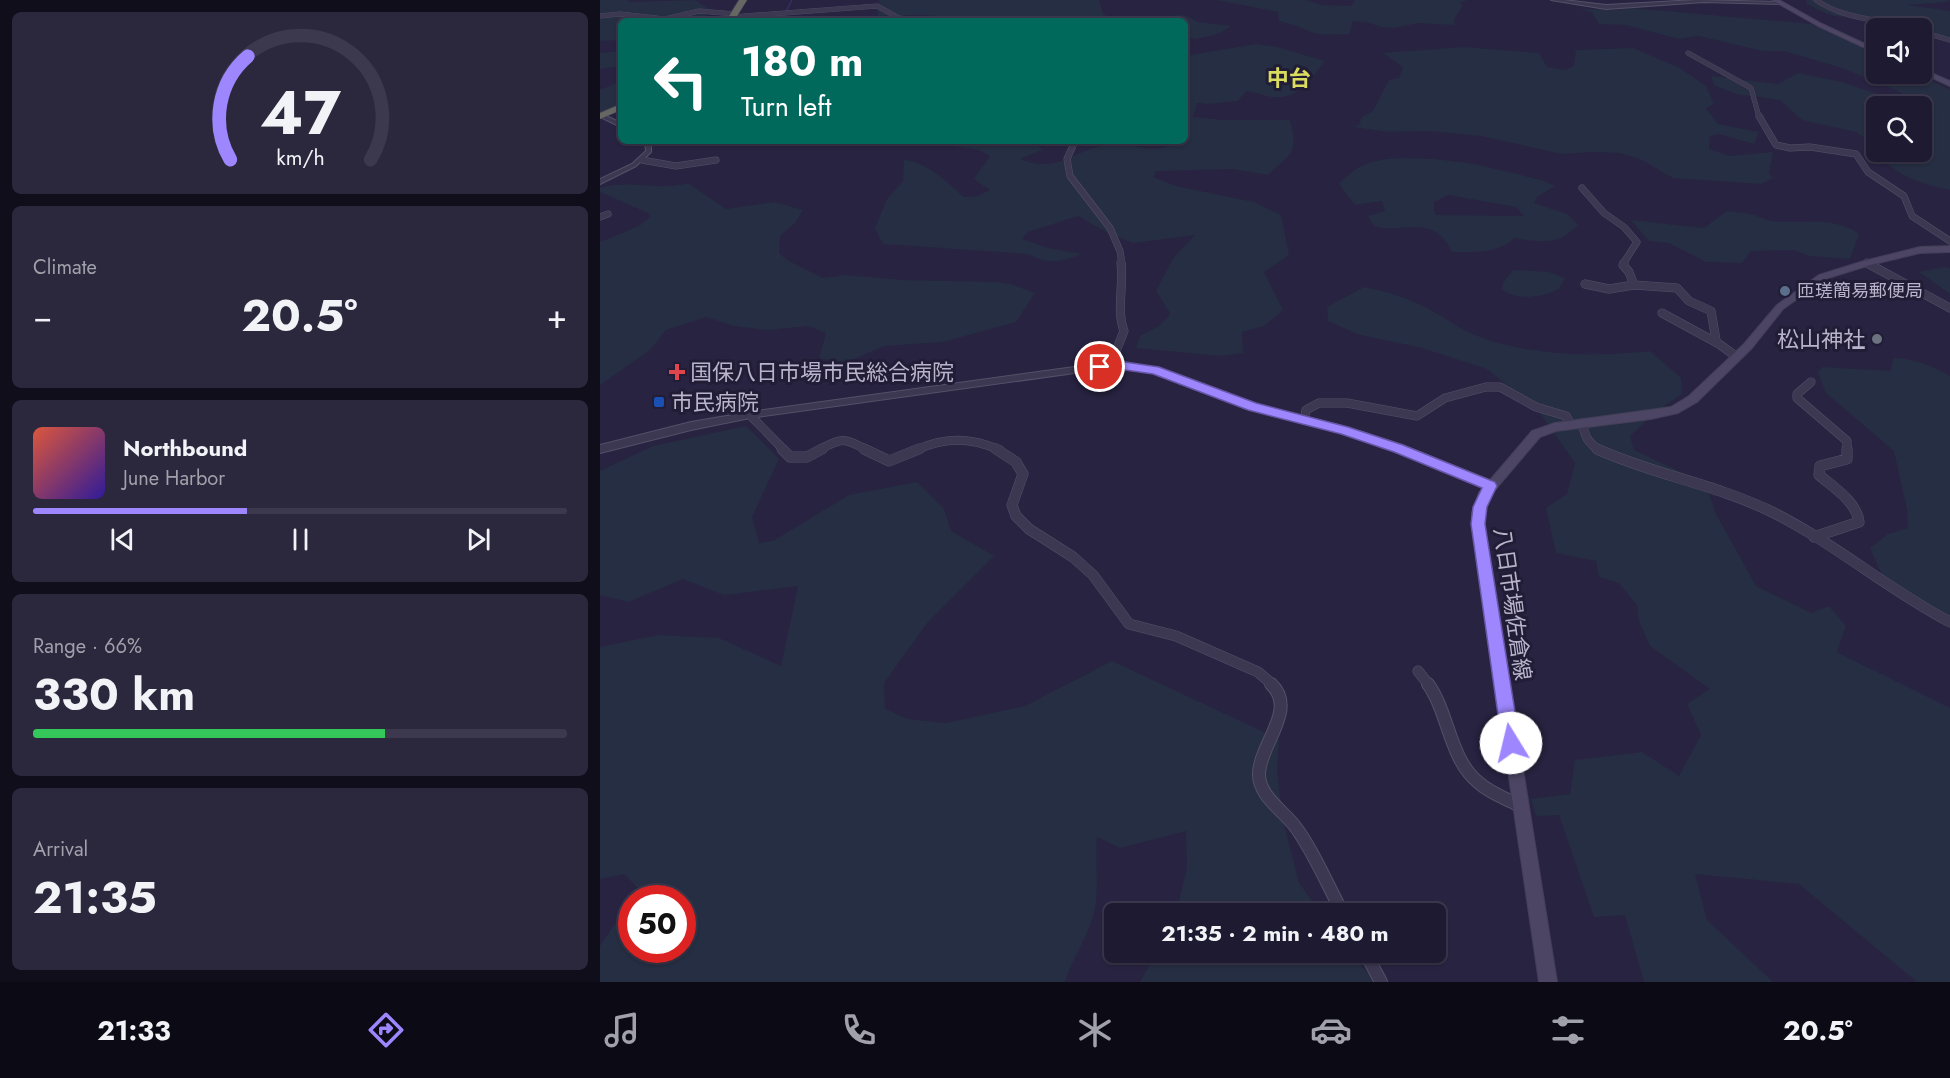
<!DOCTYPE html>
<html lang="en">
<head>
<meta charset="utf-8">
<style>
  body { margin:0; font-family:Jost,"Noto Sans JP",sans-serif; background:#2b273d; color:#f1f3f6; height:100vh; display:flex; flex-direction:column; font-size:22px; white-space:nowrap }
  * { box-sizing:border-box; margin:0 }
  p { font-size:20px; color:#a1a1ab }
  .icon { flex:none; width:33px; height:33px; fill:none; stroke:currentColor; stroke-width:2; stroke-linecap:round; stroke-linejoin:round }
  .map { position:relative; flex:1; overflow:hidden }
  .side { display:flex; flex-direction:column; gap:12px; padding:12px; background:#100e1b; width:600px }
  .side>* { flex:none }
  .hud { position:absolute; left:18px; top:18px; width:570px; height:126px; border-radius:9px; box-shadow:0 2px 4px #0004,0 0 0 2px #3c384d; background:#00695c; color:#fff; overflow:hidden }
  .tools { position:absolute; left:1266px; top:18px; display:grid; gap:12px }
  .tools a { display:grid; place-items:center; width:66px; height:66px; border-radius:9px; background:#1e1a31; box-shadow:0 2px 4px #0004,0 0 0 2px #3c384d; font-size:30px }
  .speed { position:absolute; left:18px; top:885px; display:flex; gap:12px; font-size:30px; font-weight:700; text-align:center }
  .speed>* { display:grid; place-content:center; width:78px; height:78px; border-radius:50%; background:#1e1a31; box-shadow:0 2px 4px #0004,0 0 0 2px #3c384d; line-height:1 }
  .speed .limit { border:9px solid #d22; background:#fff; color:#111 }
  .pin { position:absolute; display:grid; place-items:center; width:51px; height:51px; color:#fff; margin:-26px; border:3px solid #fff; border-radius:50%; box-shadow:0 2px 6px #0007 }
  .me { position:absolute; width:66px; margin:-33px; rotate:351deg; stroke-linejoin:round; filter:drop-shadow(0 0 4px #0008) }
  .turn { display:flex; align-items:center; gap:21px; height:126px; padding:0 24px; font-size:27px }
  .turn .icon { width:78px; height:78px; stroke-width:2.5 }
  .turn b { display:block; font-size:42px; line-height:51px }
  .big { font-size:45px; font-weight:700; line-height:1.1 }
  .side .widget { flex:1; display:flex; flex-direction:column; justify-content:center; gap:9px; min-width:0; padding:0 21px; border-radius:9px; background:#2b273d }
  .side .dial { align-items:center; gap:0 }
  .dial svg { height:156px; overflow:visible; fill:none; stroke:#3c384d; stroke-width:7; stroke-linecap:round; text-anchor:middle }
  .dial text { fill:#f1f3f6; stroke:none }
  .song { display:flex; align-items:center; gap:18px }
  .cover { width:72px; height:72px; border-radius:9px; background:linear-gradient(135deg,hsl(10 70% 55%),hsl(250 70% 35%)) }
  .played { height:6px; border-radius:3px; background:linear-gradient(90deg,#9e86ff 40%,#3c384d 40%) }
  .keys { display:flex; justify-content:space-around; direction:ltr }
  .heat { display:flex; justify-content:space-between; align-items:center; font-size:33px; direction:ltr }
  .charge { height:9px; border-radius:4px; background:linear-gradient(90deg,#34c759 66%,#3c384d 0) }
  .trip { position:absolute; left:504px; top:903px; width:342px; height:60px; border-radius:9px; background:#1e1a31; box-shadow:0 2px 4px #0004,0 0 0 2px #3c384d; font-weight:700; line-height:60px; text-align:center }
  .tab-bar { display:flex; height:96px; justify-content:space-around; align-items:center; background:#0c0a14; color:#a1a1ab }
  .tab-bar .icon { width:42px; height:42px }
  .tab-bar .current { color:#9e86ff }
  .tab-bar b { font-size:27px; color:#f1f3f6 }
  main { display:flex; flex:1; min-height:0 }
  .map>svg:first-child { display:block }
</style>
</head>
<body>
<main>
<section class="side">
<div class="widget dial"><svg viewBox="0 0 100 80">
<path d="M14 69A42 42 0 1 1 86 69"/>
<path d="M14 69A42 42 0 0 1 23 16" stroke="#9e86ff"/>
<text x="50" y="56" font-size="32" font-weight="700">47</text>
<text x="50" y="72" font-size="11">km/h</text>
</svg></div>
<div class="widget"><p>Climate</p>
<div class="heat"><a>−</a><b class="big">20.5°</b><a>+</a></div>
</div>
<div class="widget">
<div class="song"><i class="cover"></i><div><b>Northbound</b><p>June Harbor</p></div></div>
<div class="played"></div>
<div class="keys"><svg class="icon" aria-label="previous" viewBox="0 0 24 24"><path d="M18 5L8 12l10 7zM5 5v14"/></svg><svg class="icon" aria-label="pause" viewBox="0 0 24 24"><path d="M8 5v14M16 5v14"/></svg><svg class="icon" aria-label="next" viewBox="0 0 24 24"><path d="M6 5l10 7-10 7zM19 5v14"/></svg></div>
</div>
<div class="widget"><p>Range · 66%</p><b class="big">330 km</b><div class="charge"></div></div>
<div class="widget"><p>Arrival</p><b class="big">21:35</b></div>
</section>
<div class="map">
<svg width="1350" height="982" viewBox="0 0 1350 982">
  <rect width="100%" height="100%" fill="#282341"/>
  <path fill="#252e42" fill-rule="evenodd" d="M0 0H28V2L95 0 109 9 103 21H21V40L0 41Z
    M279 0H499L503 14 510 17 509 21H382L324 15 278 16Z
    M616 0H706L722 5 751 6 755 0H869L860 2 862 7 854 19V25L818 23 794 28 781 27 767 22 753 21 749 34C738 34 722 36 711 32 700 27 691 24 679 21L678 12Z
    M1206 0H1350L1346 2 1308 5 1350 11V42C1323 27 1288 17 1256 15 1251 14 1247 16 1242 17 1231 17 1217 9 1207 4Z
    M1032 8 1211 24 1276 54V74H1318L1350 90V190C1319 183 1297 177 1277 152H1322V109H1325L1298 91 1242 68 1184 51H1163L1098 36 1079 39 1026 25 999 24 992 12 978 9 1018 10Z
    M585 15 598 22 631 26C617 36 603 39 585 39V21L561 19 560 16Z
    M656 44 677 47 725 61C711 79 699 99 674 97 665 97 656 92 647 91L637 101 608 104 597 103 593 117 624 120H690C699 154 691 153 668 175L632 169 556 171 553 177 576 186 654 202 681 215 689 255 664 272 683 310 664 326 642 332 643 353 621 356 536 348 540 336 559 326 567 318 570 313 556 291 574 257 595 235 533 243 510 234 478 216 428 232 422 239 448 248 481 254C461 263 446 264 428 254L283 244 275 228 287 199 303 181 304 160C327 162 347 182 364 197L378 196 390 190 374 179 390 156 379 150 319 141H436L442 150 420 159C461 176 477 145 514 144 529 144 544 150 560 148 571 147 572 141 585 141V56Z
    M864 47 939 53 947 67 965 70 974 66 976 50 1033 48 1080 68 1106 86 1114 104 1106 108 1118 124 1159 132 1154 144 1119 134 1110 136 1109 149 1129 156 1173 152 1169 173 1173 178 1161 184 1073 178 1040 159 1020 153 994 152 961 154 882 136 828 131 789 132 754 127 759 125 762 117 773 111 789 80 799 78 803 67 783 53Z
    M21 51V66L0 69V53Z
    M1198 73 1242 82 1312 106H1276V151L1269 141 1256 132 1202 120 1180 100 1136 94 1114 85 1111 76 1178 84Z
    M21 81V104L0 114V90Z
    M800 158 835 159 875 164 941 180 955 186 937 197 934 203 967 214 978 225C958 246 941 242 915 238 897 254 875 252 852 252 849 247 846 240 841 236 825 219 794 233 774 226L768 216 785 211 782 201 755 205 739 184C759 163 772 160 800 158ZM848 195 916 207 924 216 836 215 834 211V202Z
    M88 183 126 209 175 202 203 210 195 223 180 236 179 253 187 260 223 278 246 275 303 280 396 282 411 284 435 293 416 322 343 342 284 346 245 363 219 358 226 333 208 326 169 330 134 326 106 317 66 330 50 350 0 385V242L39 226 50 217 48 213 0 192V188C26 179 59 191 88 183Z
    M1127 211C1134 212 1143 212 1150 214 1158 216 1165 220 1172 221 1202 225 1233 215 1259 234L1250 259 1210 256 1193 250 1151 251 1142 263 1106 262 1069 243 1049 241 1031 220 1104 228Z
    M1344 267 1350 268V294L1319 272Z
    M913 270 949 272 965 278 959 289C941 297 918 302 902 289L903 283Z
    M764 287C786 291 808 298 829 309 844 317 858 328 873 334 922 356 998 357 1050 351L1081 378 1082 394 1058 410 1030 436 1034 450 1094 478 1108 491 1116 514 1156 586 1211 613 1229 606 1246 626 1237 652 1350 708V982H1317L1199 884 1095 874 1107 920 1173 982H1044L1025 915 994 917 959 815 936 816 931 799 970 794 975 760 1042 752 1079 776 1101 735 1087 704 1110 689 1050 646 1039 621 1037 605 1019 583 999 577 996 561 956 553 946 508 967 494 975 463 938 410 887 369 822 348 757 334 728 321 727 307Z
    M1293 358C1314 358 1332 366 1350 376V620L1285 582 1270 548 1288 534 1308 528 1307 509 1294 451 1226 393 1218 373 1222 367 1291 371Z
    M146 426 179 459 152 517 159 543 173 541 249 495 317 482 344 509 351 531 394 556 328 622 284 683 285 709 308 719 346 723 425 706 512 661 679 739 677 770 683 820 699 883 721 913H576L587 868 586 831 520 848 497 837C495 860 499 885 495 908 490 935 473 956 465 982H0V946L31 900 32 950H82V898H33L39 889 24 874 0 879V647L58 635 119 638 181 666 198 586 124 595 83 579 28 602 0 595V471L53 446Z
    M557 952 748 953 777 982H540Z"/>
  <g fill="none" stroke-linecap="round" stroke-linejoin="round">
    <path stroke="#372f61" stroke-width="1.5" d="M181 21 192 0"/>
    <g stroke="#545068" stroke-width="5">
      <path id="minor-far4" d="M1216 0C1244 20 1281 19 1313 28
        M0 16 20 14 65 19 99 11 135 14
        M132 17 277 6 299 18 330 21
        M1322 32 1350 40
        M1088 53 1151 88 1159 117"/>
    </g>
    <g stroke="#545068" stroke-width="7">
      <path id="minor-far3" d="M1159 116 1176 145 1190 148 1210 147 1256 154 1268 172 1304 196 1312 216 1350 241
        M475 141 467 159 470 176 510 228 520 251 522 264
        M42 160 76 166 116 160
        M982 188 1004 213 1024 227 1037 242 1023 264
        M0 217 8 214
        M1267 263 1269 264"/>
    </g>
    <g stroke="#545068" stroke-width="9">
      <path id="minor-far2" d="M1024 263 1023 265 1029 272 1034 285 1077 288 1089 301 1111 311 1116 340
        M1267 263 1350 308
        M985 284 1009 289 1034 285
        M1062 313 1119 344 1137 357
        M510 366 524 331C516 310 524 285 521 263
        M1211 382 1197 394V398L1247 441V450
        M150 415 184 450
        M704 420 706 410 719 403H747L817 416 845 398 886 387H900L936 407 966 416 971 425
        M982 423C985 436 988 444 1000 450
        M219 450C243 437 244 438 267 450
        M316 450C345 437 370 437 400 450"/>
    </g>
    <g stroke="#545068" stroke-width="11">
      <path id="minor-far1" d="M182 449 190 457H207L222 449
        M264 449 289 461 319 449
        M396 449 416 462 423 474 412 505 416 516 429 529 473 557 493 575 529 624 576 636 658 672 673 685
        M997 449C1052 474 1113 484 1168 510 1232 541 1287 589 1350 622
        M1214 537 1259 522C1257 502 1233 487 1219 475L1220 466 1247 459V449
        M818 671 829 685"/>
    </g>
    <g stroke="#545068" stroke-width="14">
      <path id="minor" d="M671 684C698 709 660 744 659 773 658 795 682 810 694 825 712 848 729 888 743 914
        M828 684C849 713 849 759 879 783 890 793 907 799 920 806
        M765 952 781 982"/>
    </g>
    <g stroke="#545068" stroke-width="2">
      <path id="tertiary" d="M951 0H964L1006 5 1096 0 1180 2 1182 3 1180 4 1104 2 1006 9Z
        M0 113 21 123V127L0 117Z
        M45 141H51V152L36 166 0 184V179L32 164 46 151Z
        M525 363 557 368 655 404 746 427 802 445 894 482 895 485 894 488 890 489 794 451 742 433 650 409 553 373 525 369 489 371 150 418 91 430 0 453V445L91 422 150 412 489 365Z"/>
    </g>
    <g stroke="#433e57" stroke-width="2">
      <path id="secondary" d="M1172 0H1179L1222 24 1276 49V53L1218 26Z
        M1322 69 1350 81V86L1322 73Z
        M1350 246V252L1320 253 1270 265 1225 279 1183 309 1152 348 1097 402 1078 413 1051 419 956 431 940 437 888 498 884 513 886 538 957 982H939L874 538 872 513 879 493 932 431 955 423 1071 407 1089 396 1144 344 1177 305 1219 275 1264 261 1320 247Z"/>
    </g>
    <g stroke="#413d55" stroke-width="1">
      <path id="trunk" d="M139 0H147L134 21H126Z
        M21 104V110L0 119V113Z"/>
    </g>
    <use href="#minor-far4" stroke="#3c3851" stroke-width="4.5"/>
    <use href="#minor-far3" stroke="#3c3851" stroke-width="6"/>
    <use href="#minor-far2" stroke="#3c3851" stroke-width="8"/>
    <use href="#minor-far1" stroke="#3c3851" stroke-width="10"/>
    <use href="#minor" stroke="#3c3851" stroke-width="12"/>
    <use href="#tertiary" fill="#3c3851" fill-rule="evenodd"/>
    <use href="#secondary" fill="#4c4564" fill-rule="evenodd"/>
    <use href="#trunk" fill="#666662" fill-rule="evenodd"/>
  </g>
  <path fill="#9e86ff" stroke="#6757a6" stroke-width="1.5" d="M525 362 559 367 656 403 748 427 803 445 895 482 897 486 887 507 885 524 920 743 917 749 911 752 905 749 902 743 871 524 873 507 882 488 794 452 741 434 648 410 553 374 525 370 500 371 494 367 500 363Z"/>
  <circle fill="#5c6f8a" stroke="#211d36" stroke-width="2" cx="1185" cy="291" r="6"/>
  <circle fill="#6b7280" stroke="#211d36" stroke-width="2" cx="1277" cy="339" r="6"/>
  <path fill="#e0444e" stroke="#211d36" stroke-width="2" d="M74 363h6v6h6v6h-6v6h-6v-6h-6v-6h6z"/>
  <rect fill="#1a4fb4" stroke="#211d36" stroke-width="2" x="53" y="396" width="12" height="12" rx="3"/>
  <g text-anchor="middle" stroke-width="6" stroke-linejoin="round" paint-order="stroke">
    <g font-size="18" fill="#b9b4cb" stroke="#211d36" text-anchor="start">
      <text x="1197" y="297">匝瑳簡易郵便局</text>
    </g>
    <g font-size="22" font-weight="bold" fill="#dadc5e" stroke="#211d36">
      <text x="689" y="86">中台</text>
    </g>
    <g font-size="22" fill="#b9b4cb" stroke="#211d36" text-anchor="start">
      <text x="1265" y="347" text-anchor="end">松山神社</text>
      <text x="90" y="380">国保八日市場市民総合病院</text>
      <text x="71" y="410">市民病院</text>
    </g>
    <g font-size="22" fill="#b9b4cb" stroke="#211d36">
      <text transform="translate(913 604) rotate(82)" y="8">八日市場佐倉線</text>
    </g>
  </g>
</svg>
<div class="tools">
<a><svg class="icon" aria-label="sound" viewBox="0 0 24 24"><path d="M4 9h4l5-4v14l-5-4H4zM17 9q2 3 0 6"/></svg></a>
<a><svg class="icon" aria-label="search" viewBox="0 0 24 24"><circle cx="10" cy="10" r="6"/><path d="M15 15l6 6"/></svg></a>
</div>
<div class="speed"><div class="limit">50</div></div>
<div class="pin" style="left:500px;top:367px;background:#d93025"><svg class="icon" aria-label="arrive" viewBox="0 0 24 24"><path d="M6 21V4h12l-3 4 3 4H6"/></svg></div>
<svg class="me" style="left:911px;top:743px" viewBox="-20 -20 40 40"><circle r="19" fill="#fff"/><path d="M0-13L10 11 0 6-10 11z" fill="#9e86ff"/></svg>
<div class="trip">21:35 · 2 min · 480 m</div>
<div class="hud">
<div class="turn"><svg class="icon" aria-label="left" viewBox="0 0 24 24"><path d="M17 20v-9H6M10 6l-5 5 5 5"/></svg><div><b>180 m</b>Turn left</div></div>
</div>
</div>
</main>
<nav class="tab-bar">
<b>21:33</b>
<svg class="icon current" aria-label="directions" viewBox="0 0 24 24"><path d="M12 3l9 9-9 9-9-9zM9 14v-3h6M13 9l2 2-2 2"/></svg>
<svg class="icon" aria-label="music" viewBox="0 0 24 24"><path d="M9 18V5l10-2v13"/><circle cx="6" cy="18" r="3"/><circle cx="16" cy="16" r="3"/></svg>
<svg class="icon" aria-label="phone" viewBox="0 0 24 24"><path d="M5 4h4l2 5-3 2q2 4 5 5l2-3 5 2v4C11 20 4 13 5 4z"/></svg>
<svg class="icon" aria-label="climate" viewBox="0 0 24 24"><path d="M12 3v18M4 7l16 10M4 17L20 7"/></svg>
<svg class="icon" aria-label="car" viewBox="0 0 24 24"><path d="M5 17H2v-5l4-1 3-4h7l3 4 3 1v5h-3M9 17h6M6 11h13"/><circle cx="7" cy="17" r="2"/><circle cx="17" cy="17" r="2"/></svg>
<svg class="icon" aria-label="filters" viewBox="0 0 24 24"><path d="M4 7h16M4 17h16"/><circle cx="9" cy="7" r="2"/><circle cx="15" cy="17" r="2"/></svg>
<b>20.5°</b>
</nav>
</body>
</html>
